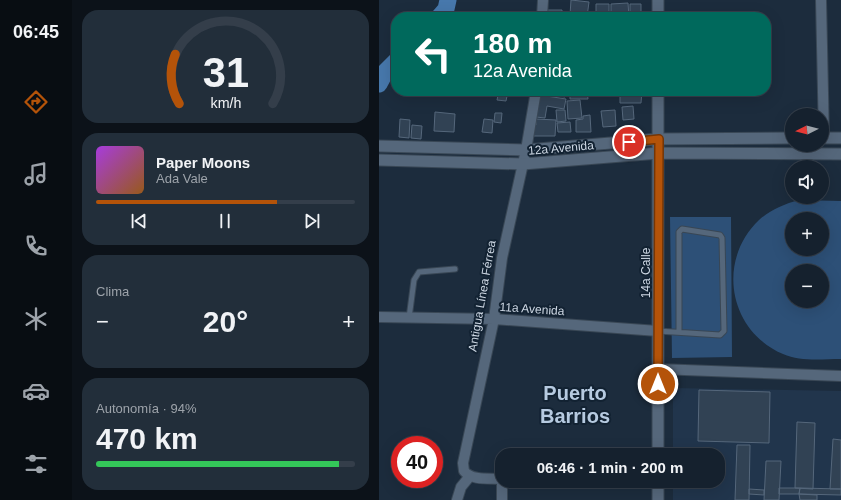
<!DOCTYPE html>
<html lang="es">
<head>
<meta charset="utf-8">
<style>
  body { margin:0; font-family:Arial,sans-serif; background:#222e3a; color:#f1f3f6; height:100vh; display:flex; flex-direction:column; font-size:15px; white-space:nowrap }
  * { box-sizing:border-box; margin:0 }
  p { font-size:13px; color:#9da3aa }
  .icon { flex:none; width:22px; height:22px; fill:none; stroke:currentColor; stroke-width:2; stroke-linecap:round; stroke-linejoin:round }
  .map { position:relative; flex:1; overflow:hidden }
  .sheet { display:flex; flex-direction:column; gap:10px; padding:10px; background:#0c1219; width:307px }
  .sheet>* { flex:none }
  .guide { position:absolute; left:12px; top:12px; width:380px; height:84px; border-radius:16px; box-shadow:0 4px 16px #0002,0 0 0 1px #343e4a; background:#00695c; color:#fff; overflow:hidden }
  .needle { width:26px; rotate:264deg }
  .buttons { position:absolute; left:406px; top:108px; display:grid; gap:8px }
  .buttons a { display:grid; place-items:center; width:44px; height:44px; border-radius:50%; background:#15212e; box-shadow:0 4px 16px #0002,0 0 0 1px #343e4a; font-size:20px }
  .speed { position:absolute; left:12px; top:436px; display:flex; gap:8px; font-size:20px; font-weight:700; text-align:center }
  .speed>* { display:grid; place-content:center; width:52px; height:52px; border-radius:50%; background:#15212e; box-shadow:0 4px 16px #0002,0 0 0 1px #343e4a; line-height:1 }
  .speed .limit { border:6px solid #d22; background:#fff; color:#111 }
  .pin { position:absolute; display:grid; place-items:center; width:34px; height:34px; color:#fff; margin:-17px; border:2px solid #fff; border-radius:50%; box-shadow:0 1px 4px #0007 }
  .me { position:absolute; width:44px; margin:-22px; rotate:0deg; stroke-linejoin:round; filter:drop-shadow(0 0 3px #0008) }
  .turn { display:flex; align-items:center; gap:14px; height:84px; padding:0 16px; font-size:18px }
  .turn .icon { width:52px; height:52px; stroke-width:2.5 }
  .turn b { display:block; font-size:28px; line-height:34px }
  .big { font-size:30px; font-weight:600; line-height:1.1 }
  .sheet .widget { flex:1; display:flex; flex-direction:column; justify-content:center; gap:6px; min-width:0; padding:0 14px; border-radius:16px; background:#222e3a }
  .sheet .dial { align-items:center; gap:0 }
  .dial svg { height:104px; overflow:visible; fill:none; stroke:#343e4a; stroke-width:7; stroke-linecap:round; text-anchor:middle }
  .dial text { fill:#f1f3f6; stroke:none }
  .song { display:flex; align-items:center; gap:12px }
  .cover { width:48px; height:48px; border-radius:6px; background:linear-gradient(135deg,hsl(280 70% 55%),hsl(30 70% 35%)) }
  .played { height:4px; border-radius:2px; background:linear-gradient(90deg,#b45309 70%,#343e4a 70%) }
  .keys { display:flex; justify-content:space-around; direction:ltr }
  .heat { display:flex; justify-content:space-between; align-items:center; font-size:22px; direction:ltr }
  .charge { height:6px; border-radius:3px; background:linear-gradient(90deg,#34c759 94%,#343e4a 0) }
  .trip { position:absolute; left:116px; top:448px; width:230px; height:40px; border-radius:16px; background:#15212e; box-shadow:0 4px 16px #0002,0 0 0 1px #343e4a; font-weight:600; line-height:40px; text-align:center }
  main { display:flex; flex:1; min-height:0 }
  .tabs { display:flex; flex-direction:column; width:72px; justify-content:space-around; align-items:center; background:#080d12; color:#9da3aa }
  .tabs .icon { width:28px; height:28px }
  .tabs .selected { color:#b45309 }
  .tabs b { font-size:18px; color:#f1f3f6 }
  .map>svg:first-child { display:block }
</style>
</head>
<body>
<main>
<nav class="tabs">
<b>06:45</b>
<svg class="icon selected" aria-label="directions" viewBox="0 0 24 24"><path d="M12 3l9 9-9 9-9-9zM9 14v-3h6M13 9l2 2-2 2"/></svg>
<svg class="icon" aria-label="music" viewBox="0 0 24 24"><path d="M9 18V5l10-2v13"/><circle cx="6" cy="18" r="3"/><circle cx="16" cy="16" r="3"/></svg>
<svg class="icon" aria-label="phone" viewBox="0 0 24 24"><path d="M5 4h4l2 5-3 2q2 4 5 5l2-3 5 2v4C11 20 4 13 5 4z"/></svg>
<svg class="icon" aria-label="climate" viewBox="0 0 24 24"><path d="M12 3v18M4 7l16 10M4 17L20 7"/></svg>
<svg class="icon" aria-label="car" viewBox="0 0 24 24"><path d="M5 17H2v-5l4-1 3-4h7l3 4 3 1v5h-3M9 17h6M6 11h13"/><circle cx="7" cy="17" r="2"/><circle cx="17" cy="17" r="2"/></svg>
<svg class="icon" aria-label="filters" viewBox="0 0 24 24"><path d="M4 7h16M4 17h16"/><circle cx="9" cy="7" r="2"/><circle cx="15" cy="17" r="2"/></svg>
</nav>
<section class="sheet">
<div class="widget dial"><svg viewBox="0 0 100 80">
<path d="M14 69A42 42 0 1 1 86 69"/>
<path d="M14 69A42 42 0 0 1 11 31" stroke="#b45309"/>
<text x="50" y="56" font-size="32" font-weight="700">31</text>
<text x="50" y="72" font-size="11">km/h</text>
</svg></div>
<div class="widget">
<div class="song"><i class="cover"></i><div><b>Paper Moons</b><p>Ada Vale</p></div></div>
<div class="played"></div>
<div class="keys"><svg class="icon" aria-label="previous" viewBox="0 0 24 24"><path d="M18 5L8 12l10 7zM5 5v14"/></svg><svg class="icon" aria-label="pause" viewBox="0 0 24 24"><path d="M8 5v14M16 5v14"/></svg><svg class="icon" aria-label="next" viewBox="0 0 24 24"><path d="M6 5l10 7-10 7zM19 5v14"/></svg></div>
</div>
<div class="widget"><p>Clima</p>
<div class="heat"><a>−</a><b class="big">20°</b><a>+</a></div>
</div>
<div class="widget"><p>Autonomía · 94%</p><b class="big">470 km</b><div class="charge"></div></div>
</section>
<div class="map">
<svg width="462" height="500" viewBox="0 0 462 500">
  <rect width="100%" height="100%" fill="#1c2c3d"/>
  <path fill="#21354c" d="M294 388 462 391V500H294V481H339V455H294Z"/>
  <path fill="#2d5077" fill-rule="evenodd" d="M420 200 462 201V359C443 359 422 362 404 354 350 331 337 261 380 220 391 210 405 204 420 200ZM413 219H443V249H413ZM413 271H443V301H413Z
    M291 217H352L353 357 293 358Z"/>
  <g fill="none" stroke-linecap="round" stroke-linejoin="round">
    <path stroke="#4778ac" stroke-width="17" d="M60 17 67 9 69 0
      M0 84 7 71 17 61"/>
  </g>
  <path fill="#314254" stroke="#55677b" d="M192 0 210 2 208 17 191 15Z
    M249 3 250 17H232V4Z
    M217 4H230V16H217Z
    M251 4H262V17H251Z
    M167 10H183V17H167Z
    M120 91H129L127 101 118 100Z
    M160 91H177L176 95 160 92Z
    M177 91H186V97L177 96Z
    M191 91H208L209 99H191Z
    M241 91H263L262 103H241Z
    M161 95 187 99 185 109 168 106 166 118 157 117Z
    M201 100 203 118 189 119 188 101Z
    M254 106 255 119 244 120 243 107Z
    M177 110H186L187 121 178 122Z
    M236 110 237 126 224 127 222 111Z
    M56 112 76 114 75 132 55 131Z
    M116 113H123L122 123 115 122Z
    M211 115 212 132H197V120L204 119V116Z
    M21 119 31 120 30 138 20 137Z
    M105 119 114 120 113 133 103 132Z
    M157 119 177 120 176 136H153V125H157Z
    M191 122 192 132H179L178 123Z
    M33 125 43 126 42 139 32 138Z
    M320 390 391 392 390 443 319 441Z
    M418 422 436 423 434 489 416 488Z
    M454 439 462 440V489H451Z
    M358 445H371L370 500H356Z
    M387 461H402L400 500H385Z
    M400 488H421L420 494H400Z
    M421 488 462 489V495L420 494Z
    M370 489 385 490V495L370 494Z
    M420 494 438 495V500H421Z"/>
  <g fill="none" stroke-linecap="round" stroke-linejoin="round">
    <g stroke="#394755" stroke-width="7">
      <path id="service" d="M30 318 35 280 40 272 76 269
        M279 331 341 335 345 331 343 238 341 235 303 229 300 232V332"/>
    </g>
    <g stroke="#394755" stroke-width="12">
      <path id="minor" d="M442 0 445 138
        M163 17 164 0
        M0 317 115 319 279 331
        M279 369 462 376
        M123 479C111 478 93 481 85 471L84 463 115 319 123 258 147 150 157 91
        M78 500 82 487 91 476
        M123 500V481"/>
    </g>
    <g stroke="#394755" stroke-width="13">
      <path id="tertiary" d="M279 0V17
        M279 455V91
        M279 500V481"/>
    </g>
    <g stroke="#394755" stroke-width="13">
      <path id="secondary" d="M443 138H462
        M0 146 147 150 280 139 413 138
        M0 160 144 164 280 153 462 154"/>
    </g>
    <use href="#service" stroke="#55677b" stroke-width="5"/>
    <use href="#minor" stroke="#55677b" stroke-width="10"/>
    <use href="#tertiary" stroke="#55677b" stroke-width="11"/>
    <use href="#secondary" stroke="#55677b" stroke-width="11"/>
  </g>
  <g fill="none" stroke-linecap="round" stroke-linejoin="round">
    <g stroke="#753606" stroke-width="10">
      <path id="route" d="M250 142 280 139 279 384"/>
    </g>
    <use href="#route" stroke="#b45309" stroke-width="7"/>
  </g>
  <g text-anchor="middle" stroke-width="4" stroke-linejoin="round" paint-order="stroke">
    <g font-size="12" fill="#cdd7e3" stroke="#122232">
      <text transform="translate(182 148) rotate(-5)" y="4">12a Avenida</text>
      <text transform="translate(267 273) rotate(-90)" y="4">14a Calle</text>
      <text transform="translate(103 296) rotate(-80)" y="4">Antigua Línea Férrea</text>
      <text transform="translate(153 309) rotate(4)" y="4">11a Avenida</text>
    </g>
    <g font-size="20" font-weight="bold" fill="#b6cae0" stroke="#122232">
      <text x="196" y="400">Puerto<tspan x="196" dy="23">Barrios</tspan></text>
    </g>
  </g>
</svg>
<div class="buttons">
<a><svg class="needle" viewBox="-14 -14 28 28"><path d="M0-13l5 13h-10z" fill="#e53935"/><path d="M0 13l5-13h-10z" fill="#9da3aa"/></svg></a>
<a><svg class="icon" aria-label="sound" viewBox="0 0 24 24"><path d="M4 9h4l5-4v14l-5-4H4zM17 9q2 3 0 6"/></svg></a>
<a>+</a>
<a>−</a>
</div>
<div class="speed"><div class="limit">40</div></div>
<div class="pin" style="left:250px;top:142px;background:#d93025"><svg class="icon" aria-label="arrive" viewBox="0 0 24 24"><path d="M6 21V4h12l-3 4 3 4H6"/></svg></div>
<svg class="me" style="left:279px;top:384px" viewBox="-20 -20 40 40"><circle r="17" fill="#b45309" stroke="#fff" stroke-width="3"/><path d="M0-11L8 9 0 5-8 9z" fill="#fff"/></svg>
<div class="trip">06:46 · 1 min · 200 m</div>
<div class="guide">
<div class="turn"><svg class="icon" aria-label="left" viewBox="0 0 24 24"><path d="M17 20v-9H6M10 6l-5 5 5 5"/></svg><div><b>180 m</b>12a Avenida</div></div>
</div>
</div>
</main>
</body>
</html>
